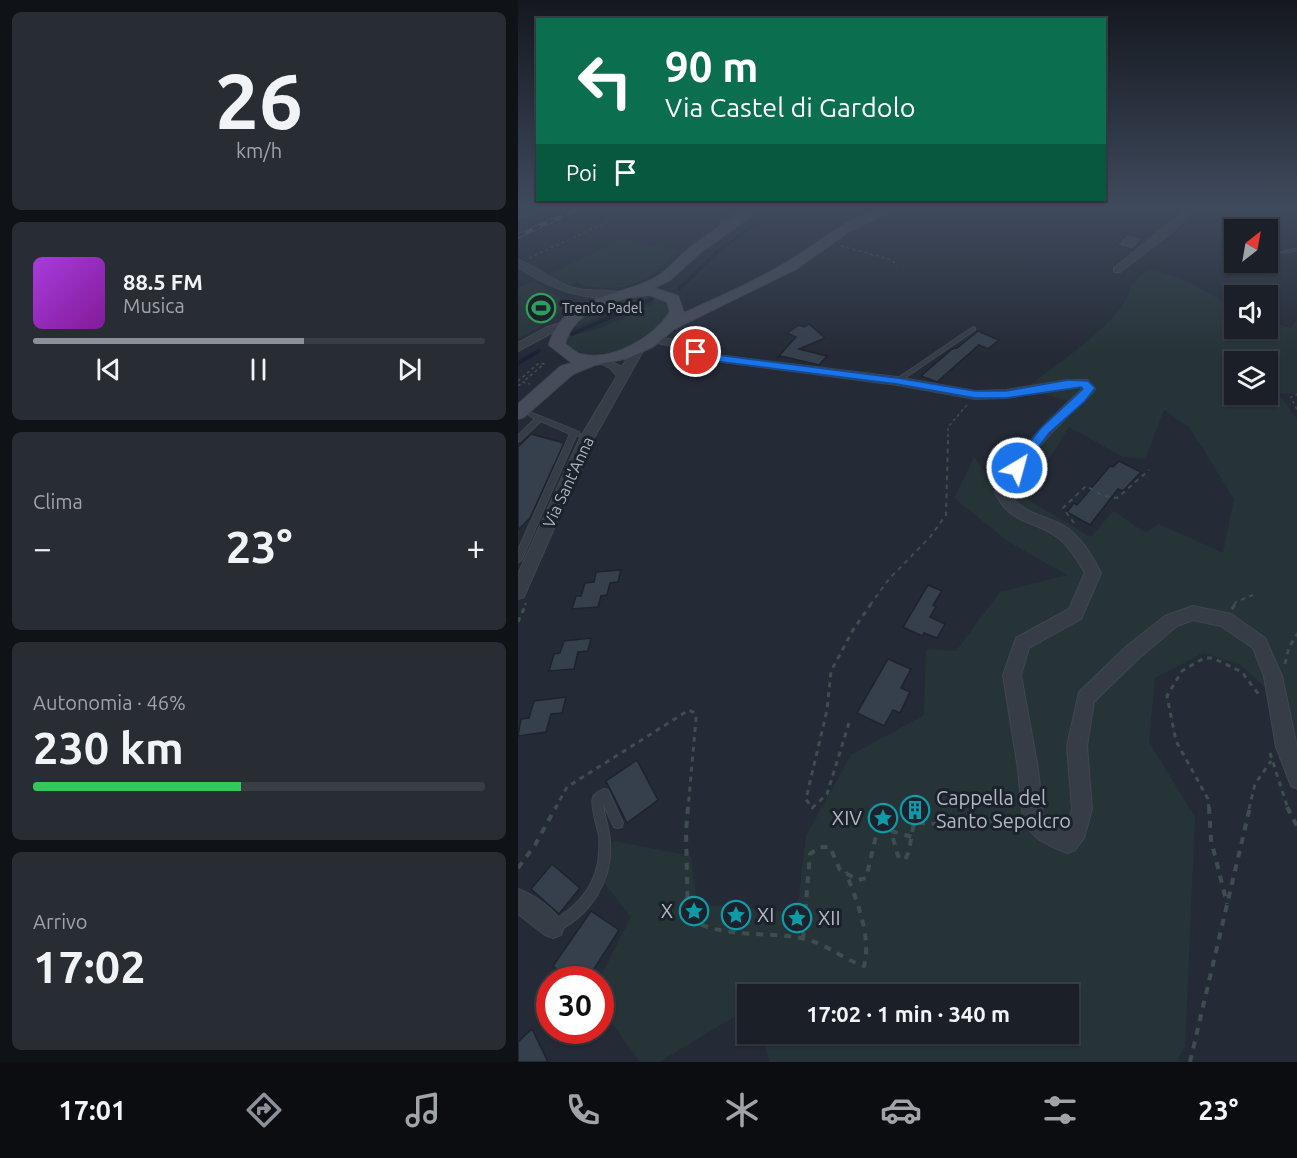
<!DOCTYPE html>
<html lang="it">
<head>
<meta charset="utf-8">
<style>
  body { margin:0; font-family:Ubuntu,sans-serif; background:#282d34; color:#f1f3f6; height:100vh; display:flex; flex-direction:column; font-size:22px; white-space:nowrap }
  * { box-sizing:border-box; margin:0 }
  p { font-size:20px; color:#a0a3a8 }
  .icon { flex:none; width:33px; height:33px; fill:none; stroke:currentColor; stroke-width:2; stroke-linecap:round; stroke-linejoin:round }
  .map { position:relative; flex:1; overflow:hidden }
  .sheet { display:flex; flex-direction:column; gap:12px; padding:12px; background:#0f1216; width:518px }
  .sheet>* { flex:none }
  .hud { position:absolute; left:18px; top:18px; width:570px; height:183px; border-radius:0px; box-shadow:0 2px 4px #0004,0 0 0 2px #393e45; background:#0b6e4f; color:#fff; overflow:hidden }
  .needle { width:39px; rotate:31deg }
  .fabs { position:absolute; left:706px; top:219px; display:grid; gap:12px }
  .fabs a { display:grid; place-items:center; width:54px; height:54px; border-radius:0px; background:#1b2028; box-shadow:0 2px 4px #0004,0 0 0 2px #393e45; font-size:30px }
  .speed { position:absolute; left:18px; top:966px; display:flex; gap:12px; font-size:30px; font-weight:700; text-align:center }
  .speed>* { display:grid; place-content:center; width:78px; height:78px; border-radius:50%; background:#1b2028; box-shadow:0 2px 4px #0004,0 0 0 2px #393e45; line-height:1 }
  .speed .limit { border:9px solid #d22; background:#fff; color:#111 }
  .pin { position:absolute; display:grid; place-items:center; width:51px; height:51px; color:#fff; margin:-26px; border:3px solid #fff; border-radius:50%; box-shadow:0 2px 6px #0007 }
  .me { position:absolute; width:66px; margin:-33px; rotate:37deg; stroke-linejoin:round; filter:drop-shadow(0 0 4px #0008) }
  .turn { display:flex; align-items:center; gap:21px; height:126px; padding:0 30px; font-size:27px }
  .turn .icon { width:78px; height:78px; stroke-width:2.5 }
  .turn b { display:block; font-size:42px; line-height:51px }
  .then { display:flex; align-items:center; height:57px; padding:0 30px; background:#0003; gap:12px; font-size:22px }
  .big { font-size:45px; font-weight:700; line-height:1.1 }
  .sheet .card { flex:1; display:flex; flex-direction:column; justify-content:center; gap:9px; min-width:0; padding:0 21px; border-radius:9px; background:#282d34 }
  .sheet .dial { align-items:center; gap:0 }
  .dial b { font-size:78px; line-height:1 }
  .song { display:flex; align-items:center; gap:18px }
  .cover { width:72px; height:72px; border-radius:9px; background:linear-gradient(135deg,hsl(280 70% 55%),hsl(290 70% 35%)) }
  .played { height:6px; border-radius:3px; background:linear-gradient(90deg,#8c9099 60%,#393e45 60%) }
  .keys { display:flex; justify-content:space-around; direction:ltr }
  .heat { display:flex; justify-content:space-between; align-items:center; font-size:33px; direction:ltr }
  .charge { height:9px; border-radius:4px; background:linear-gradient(90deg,#34c759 46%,#393e45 0) }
  .trip { position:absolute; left:219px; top:984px; width:342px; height:60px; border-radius:0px; background:#1b2028; box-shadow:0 2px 4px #0004,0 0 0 2px #393e45; font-weight:700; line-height:60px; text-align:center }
  .tab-bar { display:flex; height:96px; justify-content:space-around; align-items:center; background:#0b0d10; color:#a0a3a8 }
  .tab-bar .icon { width:42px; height:42px }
  .tab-bar .current { color:#8c9099 }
  .tab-bar b { font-size:27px; color:#f1f3f6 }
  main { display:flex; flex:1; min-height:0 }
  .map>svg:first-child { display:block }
</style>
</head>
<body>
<main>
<section class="sheet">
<div class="card dial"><b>26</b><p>km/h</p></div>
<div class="card">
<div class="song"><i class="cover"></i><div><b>88.5 FM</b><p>Musica</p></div></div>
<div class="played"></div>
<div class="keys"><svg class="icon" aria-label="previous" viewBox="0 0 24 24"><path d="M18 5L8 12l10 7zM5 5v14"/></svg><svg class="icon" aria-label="pause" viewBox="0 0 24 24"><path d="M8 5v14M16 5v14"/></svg><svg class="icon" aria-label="next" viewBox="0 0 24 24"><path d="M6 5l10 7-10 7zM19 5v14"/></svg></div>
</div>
<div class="card"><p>Clima</p>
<div class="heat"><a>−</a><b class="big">23°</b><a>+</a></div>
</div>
<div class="card"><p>Autonomia · 46%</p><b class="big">230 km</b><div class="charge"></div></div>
<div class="card"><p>Arrivo</p><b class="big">17:02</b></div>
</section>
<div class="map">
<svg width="780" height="1062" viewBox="0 0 780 1062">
  <rect width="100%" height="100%" fill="#242b36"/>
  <path fill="#263437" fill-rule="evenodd" d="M103 239 161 251C150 260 140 271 128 278 110 289 78 292 59 282L53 285 28 276Z
    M631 269 667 280 717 308V328H750V321L773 328 779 319V394L760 393 779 419V755L759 698 721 664 685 653 637 678 631 742 677 817 667 1047 658 1062H252L243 1034H550V994H230L229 1009 141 1062H122L83 1008 81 980 113 917 84 880 96 841 173 856 179 904 279 913 288 836 333 755 406 715 408 649 438 651 482 592 549 575 491 542 436 498 456 457 476 485 533 414 565 405 526 394 511 386C537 365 610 318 613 285ZM717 362H750V394H717ZM646 410 671 427 716 499 705 553 641 524 628 533 595 511 573 537 507 498 551 427 605 457 627 459Z
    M16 280 47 301 48 305 34 320 0 339V288Z
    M122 296 140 298 152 309C150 339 67 373 47 341 57 312 94 299 122 296ZM126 298 136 301 135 304C119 311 66 340 52 333L54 329Z"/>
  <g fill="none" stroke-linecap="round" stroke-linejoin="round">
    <path stroke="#192232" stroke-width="3" d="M775 207 780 208
      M161 289 201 250 262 207
      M104 312 134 299"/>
    <path stroke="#192232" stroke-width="4" d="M54 334 107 311
      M0 363 21 351"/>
  </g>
  <path fill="#363f4c" stroke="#1e242d" stroke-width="1.5" d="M609 234 625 238 615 250 599 245Z
    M291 324 307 338 281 349 309 356 301 365 263 356 259 358 278 337 269 333 281 325 286 327Z
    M460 331 481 340 470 349 461 345 419 382 403 376 434 349 439 348Z
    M13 434 46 443 12 518 0 530V447Z
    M601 461 623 472 605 491 600 489 572 525 549 512 556 503 559 505 592 466 595 467Z
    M103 570 100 582 92 583 89 595 83 596 80 607 54 609 58 596H63L67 583 76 582 78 572Z
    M410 585 424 591 415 605 418 607 412 617 427 624 419 638 406 633 404 636 385 627Z
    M73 638 70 651 60 652 56 669 31 671 36 654 42 653 46 641Z
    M370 659 393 669 383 688 392 692 382 713 375 710 366 726 339 713Z
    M48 697 44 713 33 714 28 732 0 736 3 719 11 718 16 701Z
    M119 760 140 800 109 823 88 781Z
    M390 805 405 806V819L389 818Z
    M34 864 62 888 41 914 13 889Z
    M73 911 101 930 69 980H54L35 966Z
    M14 1029 30 1062H0V1042Z"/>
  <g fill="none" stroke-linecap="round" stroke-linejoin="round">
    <g stroke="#404650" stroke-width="2">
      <path id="service" d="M29 207H35L0 219V217Z
        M226 207H231L207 223 213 225V227H209L202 223Z
        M780 248V250L765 253 763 252Z
        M455 327 457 328V330L381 382H377V380Z
        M14 413 61 432 62 434 61 436H58L4 559 3 561 0 562V550L52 434 23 421 2 441H0V435L17 419 11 415Z
        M86 789 90 790 105 823 104 827 100 828 96 827 85 803C86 816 91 827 92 840 96 880 71 918 35 933L31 931 29 927 31 923C56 909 74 892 80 863 81 854 82 844 81 835 79 825 72 807 75 797 77 793 82 791 86 789Z"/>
    </g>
    <g stroke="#404650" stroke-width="2">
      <path id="minor" d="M667 207 678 209 653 233 602 272H596V268L669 209Z
        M0 260C21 267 37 284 60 289 73 292 96 288 106 295 101 299 95 298 88 298 55 297 27 286 0 267Z
        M48 321 52 322V326L35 332 0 351V343L27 328Z
        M136 337 156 340 199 355 379 377 457 391 488 390 550 380H570L577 389 575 392C544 422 509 453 491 493 503 514 527 515 546 526 563 536 574 556 583 573L563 619 511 648 503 675 520 769 525 814 538 827 546 830 550 825 554 809 549 746 561 692 609 646 647 616 675 606 713 614 747 638 764 676 780 752V789L773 786 758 747 746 676 735 648 703 626 675 620 659 626 621 658 576 702 569 746 574 809 566 838 557 850 549 853C530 845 513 839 505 819L500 769 485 675 498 638 551 609 567 573C558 558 549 542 533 533 508 519 492 522 477 493 496 452 531 420 564 389L563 387 488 398 457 399 379 385 197 361 150 345 132 342 130 340Z
        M120 346 126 349 76 438 8 592 6 597 0 599V574L62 438 99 376 92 368 77 360 83 357 104 367 116 347Z
        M0 889C16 895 40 911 46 927L43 935 35 938 27 935 0 914Z"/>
    </g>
    <g stroke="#404650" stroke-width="2">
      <path id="secondary" d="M232 207H246L183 252 152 280 136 288 160 296 166 313C200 297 237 282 269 262 305 241 339 207 383 207L332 231 278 269 156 329 136 346 111 358 77 365 55 374 6 417 0 419V404L43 366 54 363 31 345C46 291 104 300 143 274 154 266 163 254 174 246 192 232 213 220 232 207ZM132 295 149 302 152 312C135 338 95 362 63 354 57 353 52 347 47 344 56 308 100 298 132 295Z"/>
    </g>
    <path stroke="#3e4e4f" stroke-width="1.5" stroke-dasharray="3 3" stroke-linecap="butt" d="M323 246 374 260 379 266
      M11 258 121 207
      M0 381 21 363 26 364 5 382 12 384
      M0 386 5 382
      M780 394 773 397 780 412
      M430 443V427L449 405"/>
    <path stroke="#3e4e4f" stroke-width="2" stroke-dasharray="4.5 4.5" stroke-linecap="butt" d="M556 523 545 508 568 486 586 496 599 498 631 470
      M7 605 8 603
      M352 605 371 579 412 537 428 515 430 441
      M716 605 718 602 735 595"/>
    <path stroke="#3e4e4f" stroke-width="3" stroke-dasharray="5 5" stroke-linecap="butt" d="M714 609 717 604
      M0 622 8 604
      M767 664 771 647 780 633
      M331 723 309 794 294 808 288 799 309 710 313 671 335 630 353 604
      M752 753 770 809
      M37 809 49 787 171 710 177 713 178 719 170 809
      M691 809 690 799 658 741 649 696 664 671 686 658H695L724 672 741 695
      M731 809 737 784 753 761"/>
    <path stroke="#3e4e4f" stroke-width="4" stroke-dasharray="7 7" stroke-linecap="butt" d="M170 807 168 831 170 918C205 939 244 931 283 938 306 942 324 959 346 966 354 936 338 900 328 872
      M691 807 693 840 709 904
      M769 807 780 828
      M373 831 394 837
      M0 868 17 845 38 807
      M285 939 292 854 302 847H312L322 870 340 880 348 878 359 832 367 823 373 831 380 856 387 860 391 851 396 822 411 824 500 820
      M672 1062 732 807"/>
    <use href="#service" fill="#373d46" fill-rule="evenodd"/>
    <use href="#minor" fill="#373d46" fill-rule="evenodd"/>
    <use href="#secondary" fill="#464c59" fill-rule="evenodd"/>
    <g stroke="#59616d" stroke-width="4.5">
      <path id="rail" d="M0 236 64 207"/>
    </g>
    <use href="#rail" stroke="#1c222b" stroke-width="3" stroke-dasharray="8" stroke-linecap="butt"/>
  </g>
  <linearGradient id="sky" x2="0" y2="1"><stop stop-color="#14181e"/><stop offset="0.58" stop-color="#3f4a5d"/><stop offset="1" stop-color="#3f4a5d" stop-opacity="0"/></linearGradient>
  <rect width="780" height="356" fill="url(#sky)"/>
  <path fill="#1a73e8" stroke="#114b97" stroke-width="1.5" d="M178 349 199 355 379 378 457 391H488L550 380 570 381 577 388 567 401 531 433 503 471 499 472 493 468 495 464 523 428 565 389 563 387 488 398H457L379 384 197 361 175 354 173 352Z"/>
  <defs>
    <g id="stadium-ring" transform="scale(1.5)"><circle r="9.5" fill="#1c222b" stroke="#2e9e5b" stroke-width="1.5"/><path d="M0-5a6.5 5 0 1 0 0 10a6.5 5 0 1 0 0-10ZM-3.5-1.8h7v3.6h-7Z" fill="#2e9e5b"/></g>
    <g id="building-ring" transform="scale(1.5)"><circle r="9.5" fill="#1c222b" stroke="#0f9aa8" stroke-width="1.5"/><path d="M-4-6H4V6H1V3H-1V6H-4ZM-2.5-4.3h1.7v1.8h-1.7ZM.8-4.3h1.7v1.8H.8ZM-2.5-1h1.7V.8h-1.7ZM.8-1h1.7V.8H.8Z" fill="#0f9aa8"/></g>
    <g id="sight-ring" transform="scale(1.5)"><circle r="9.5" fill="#1c222b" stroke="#0f9aa8" stroke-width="1.5"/><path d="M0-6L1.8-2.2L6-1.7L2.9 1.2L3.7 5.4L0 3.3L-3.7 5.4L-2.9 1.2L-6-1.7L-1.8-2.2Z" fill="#0f9aa8"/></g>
  </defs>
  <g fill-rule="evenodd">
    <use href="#stadium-ring" x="23" y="308"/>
    <use href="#building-ring" x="397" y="810"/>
    <use href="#sight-ring" x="365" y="818"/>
    <use href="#sight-ring" x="176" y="911"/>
    <use href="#sight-ring" x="218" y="915"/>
    <use href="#sight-ring" x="279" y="918"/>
  </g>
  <g text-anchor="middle" stroke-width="6" stroke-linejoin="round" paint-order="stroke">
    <g font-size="14" fill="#b2b8c3" stroke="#1c222b" text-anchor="start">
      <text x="44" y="313">Trento Padel</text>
    </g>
    <g font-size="16" fill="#b2b8c3" stroke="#1c222b">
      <text transform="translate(50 482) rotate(-65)" y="6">Via Sant'Anna</text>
    </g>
    <g font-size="20" fill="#b2b8c3" stroke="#1c222b" text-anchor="start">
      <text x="418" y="805">Cappella del<tspan x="418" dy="23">Santo Sepolcro</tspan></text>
      <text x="344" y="825" text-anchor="end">XIV</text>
      <text x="155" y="918" text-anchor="end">X</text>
      <text x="239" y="922">XI</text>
      <text x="300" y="925">XII</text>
    </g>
  </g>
</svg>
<div class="fabs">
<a><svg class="needle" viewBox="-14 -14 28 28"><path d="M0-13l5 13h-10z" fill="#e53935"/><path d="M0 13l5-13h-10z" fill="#a0a3a8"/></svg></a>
<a><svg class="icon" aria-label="sound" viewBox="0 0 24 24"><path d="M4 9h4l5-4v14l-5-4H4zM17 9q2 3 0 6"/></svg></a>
<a><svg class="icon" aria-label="layers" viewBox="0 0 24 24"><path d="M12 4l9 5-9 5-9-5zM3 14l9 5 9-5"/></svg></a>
</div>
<div class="speed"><div class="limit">30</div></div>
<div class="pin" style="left:178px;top:352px;background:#d93025"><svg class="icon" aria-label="arrive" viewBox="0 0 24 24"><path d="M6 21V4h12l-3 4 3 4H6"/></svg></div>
<svg class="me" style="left:499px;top:468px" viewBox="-20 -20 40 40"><circle r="17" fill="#1a73e8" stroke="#fff" stroke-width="3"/><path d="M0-11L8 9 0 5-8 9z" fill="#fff"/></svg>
<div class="trip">17:02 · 1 min · 340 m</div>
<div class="hud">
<div class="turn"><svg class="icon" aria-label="left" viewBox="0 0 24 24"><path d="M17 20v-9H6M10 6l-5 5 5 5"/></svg><div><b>90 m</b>Via Castel di Gardolo</div></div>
<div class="then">Poi<svg class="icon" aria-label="arrive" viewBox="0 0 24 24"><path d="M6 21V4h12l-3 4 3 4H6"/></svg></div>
</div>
</div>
</main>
<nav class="tab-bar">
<b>17:01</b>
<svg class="icon current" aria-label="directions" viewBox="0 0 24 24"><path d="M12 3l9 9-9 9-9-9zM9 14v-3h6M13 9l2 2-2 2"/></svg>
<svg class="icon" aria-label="music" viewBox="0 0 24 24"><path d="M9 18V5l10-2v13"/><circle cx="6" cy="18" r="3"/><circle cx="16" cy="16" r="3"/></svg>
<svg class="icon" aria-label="phone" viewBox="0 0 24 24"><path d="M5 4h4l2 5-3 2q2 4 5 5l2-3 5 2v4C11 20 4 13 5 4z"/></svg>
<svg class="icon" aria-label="climate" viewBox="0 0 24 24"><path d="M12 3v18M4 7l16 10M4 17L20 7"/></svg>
<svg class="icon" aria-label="car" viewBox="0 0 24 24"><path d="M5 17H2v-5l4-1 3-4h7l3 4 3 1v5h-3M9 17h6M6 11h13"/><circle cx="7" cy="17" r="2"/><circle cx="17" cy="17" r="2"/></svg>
<svg class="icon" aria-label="filters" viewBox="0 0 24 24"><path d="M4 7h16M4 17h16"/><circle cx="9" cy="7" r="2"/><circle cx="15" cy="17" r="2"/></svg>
<b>23°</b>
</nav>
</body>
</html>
